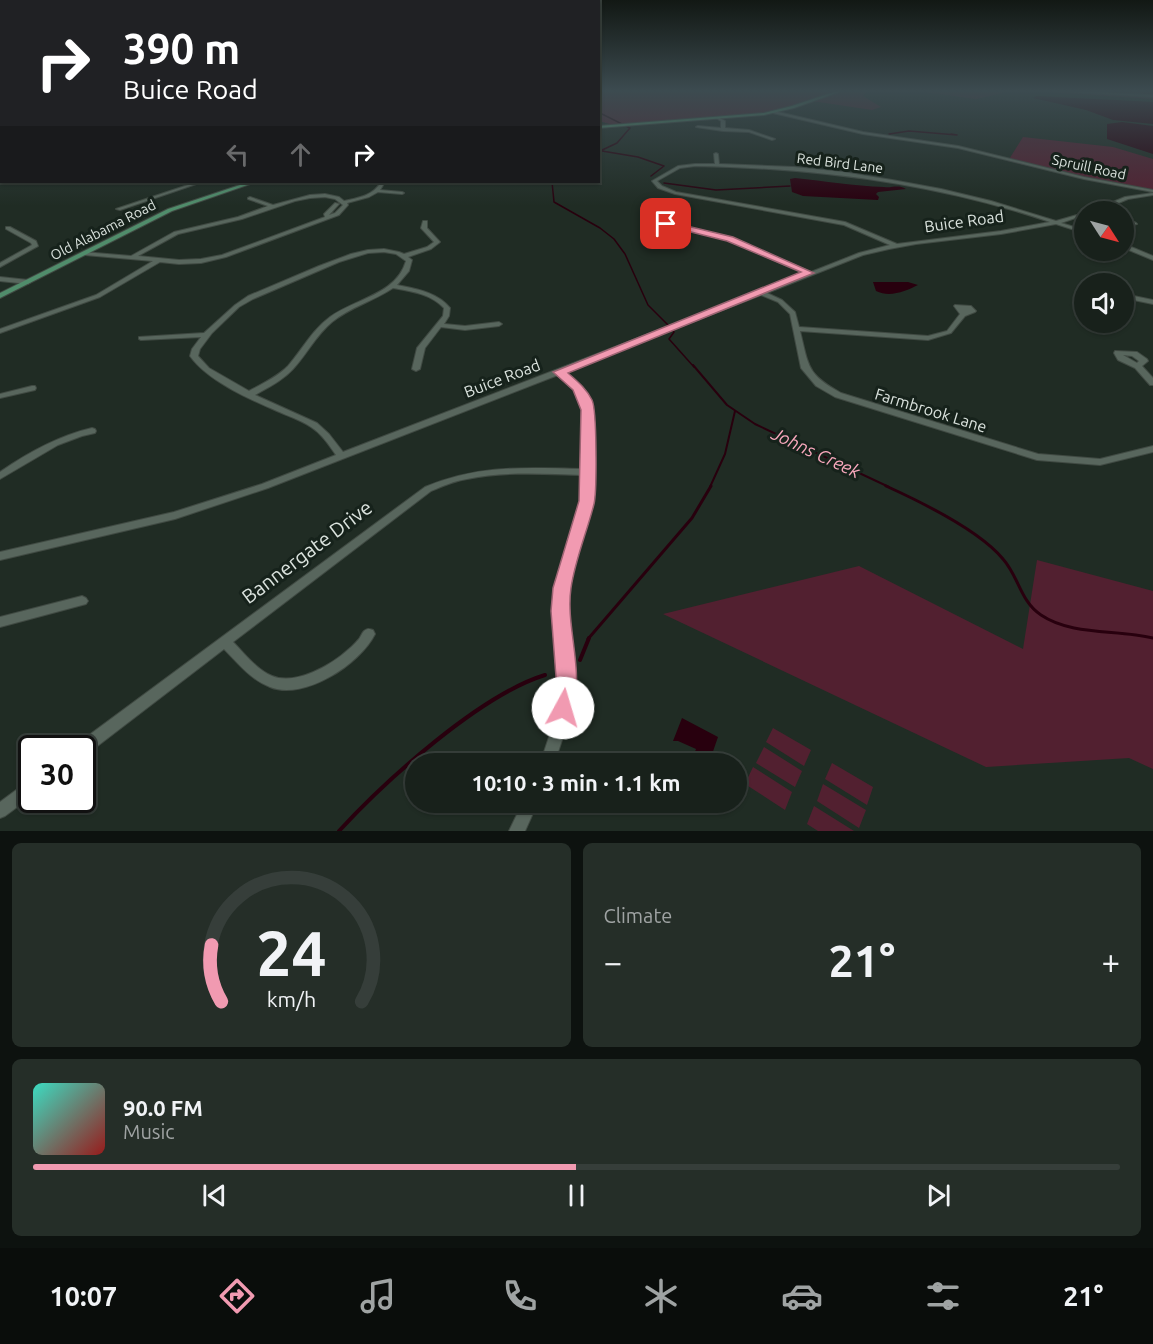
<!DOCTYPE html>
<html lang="en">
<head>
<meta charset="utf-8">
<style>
  body { margin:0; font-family:Ubuntu,sans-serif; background:#252e28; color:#f1f3f6; height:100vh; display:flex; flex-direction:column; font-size:22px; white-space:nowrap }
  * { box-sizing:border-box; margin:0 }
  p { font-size:20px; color:#9fa3a3 }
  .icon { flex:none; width:33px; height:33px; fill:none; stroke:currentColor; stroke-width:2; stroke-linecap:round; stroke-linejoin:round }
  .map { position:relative; height:831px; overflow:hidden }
  .panel { display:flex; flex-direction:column; gap:12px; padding:12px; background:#0d120f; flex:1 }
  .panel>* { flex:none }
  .banner { position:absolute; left:0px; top:0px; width:600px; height:183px; box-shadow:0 2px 4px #0004,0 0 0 2px #363e3a; background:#202124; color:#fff; overflow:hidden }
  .needle { width:39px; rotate:126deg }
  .buttons { position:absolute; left:1074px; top:201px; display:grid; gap:12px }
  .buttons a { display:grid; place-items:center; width:60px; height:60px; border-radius:50%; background:#18211b; box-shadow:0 2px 4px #0004,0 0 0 2px #363e3a; font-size:30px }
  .speed { position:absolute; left:18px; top:735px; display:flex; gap:12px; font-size:30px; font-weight:700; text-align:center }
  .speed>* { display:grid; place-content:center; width:78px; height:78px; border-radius:50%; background:#18211b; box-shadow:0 2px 4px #0004,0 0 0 2px #363e3a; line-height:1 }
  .speed .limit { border:3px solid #111; border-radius:9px; background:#fff; color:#111 }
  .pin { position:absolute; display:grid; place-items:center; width:51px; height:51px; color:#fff; margin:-26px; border-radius:12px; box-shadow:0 3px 9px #0006 }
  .me { position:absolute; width:66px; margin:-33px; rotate:6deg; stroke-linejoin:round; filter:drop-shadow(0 0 4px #0008) }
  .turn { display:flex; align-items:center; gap:21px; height:126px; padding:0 24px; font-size:27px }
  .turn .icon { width:78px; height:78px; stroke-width:2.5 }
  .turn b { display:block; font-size:42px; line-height:51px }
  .lanes { display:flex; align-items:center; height:57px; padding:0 24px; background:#0003; justify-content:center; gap:30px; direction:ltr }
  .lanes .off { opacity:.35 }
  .big { font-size:45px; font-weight:600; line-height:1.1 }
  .panel .widget { flex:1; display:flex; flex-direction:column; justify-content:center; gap:9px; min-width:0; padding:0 21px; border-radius:9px; background:#252e28 }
  .panel .dial { align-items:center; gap:0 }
  .dial svg { height:156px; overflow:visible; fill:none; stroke:#363e3a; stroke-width:7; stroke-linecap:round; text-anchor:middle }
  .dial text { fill:#f1f3f6; stroke:none }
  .song { display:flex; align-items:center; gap:18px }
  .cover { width:72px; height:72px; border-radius:9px; background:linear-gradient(135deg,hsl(170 70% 55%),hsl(0 70% 35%)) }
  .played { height:6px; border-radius:3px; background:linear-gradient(90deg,#f19ab1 50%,#363e3a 50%) }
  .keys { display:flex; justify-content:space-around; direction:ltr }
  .heat { display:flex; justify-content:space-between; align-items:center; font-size:33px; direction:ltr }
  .panel .tiles { flex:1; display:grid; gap:12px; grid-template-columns:1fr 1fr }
  .widget:last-child { grid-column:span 2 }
  .trip { position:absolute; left:405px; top:753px; width:342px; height:60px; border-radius:30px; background:#18211b; box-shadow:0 2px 4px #0004,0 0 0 2px #363e3a; font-weight:600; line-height:60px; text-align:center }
  .menu { display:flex; height:96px; justify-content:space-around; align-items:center; background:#0a0d0b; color:#9fa3a3 }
  .menu .icon { width:42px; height:42px }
  .menu .selected { color:#f19ab1 }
  .menu b { font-size:27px; color:#f1f3f6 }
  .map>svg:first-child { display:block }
</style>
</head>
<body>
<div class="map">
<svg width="1153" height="831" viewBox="0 0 1153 831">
  <rect width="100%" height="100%" fill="#202c24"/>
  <path fill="#522030" d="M598 90H868L863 96 881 107 872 110 812 101 756 115 617 126 599 121Z
    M910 90H1153V99L1016 90H999L1003 93 976 99Z
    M1023 137 1113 147 1153 159V191L1080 178 1008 161Z
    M1037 560 1153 591V769L1129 758 986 767 663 614 859 566 1023 649Z
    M773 728 811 750 804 766 766 742Z
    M764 747 802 771 795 787 756 763Z
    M832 763 873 787 867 805 825 779Z
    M753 767 792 792 785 810 745 784Z
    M823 784 866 810 859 828 817 801Z
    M814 806 854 831H818L807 824Z"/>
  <path fill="#28000e" d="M1037 96 1153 102V124L1113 120 1086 110 1033 98Z
    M1122 122 1153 126V154L1107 139V124Z
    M795 178C825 181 853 186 884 187 893 188 898 184 906 189L878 192 876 194 879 197 878 200 803 196 792 192 790 179Z
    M873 282H908L918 285C906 291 890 298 876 291Z
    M682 718 718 737 709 763H691L696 749 678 741H673Z"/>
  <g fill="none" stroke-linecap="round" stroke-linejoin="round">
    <path stroke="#28000e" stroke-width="1.5" d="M598 112 630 128 617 143 598 152
      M889 134 909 131 957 135 951 134
      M602 151 638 157 664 166 651 176
      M552 182 554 202 600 228 614 239 625 254 648 305 671 328 674 332 669 339 694 367
      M664 183 716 190 790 186"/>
    <path stroke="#28000e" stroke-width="2" d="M693 365 727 405 755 424 889 487
      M710 487 725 454 735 411"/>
    <path stroke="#28000e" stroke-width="3" d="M886 486C919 501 980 531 1003 559 1019 577 1020 601 1041 615 1072 636 1117 629 1153 638
      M588 639 692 518 711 486"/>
    <path stroke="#28000e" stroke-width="4" d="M580 660 589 638
      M339 831C386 780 480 695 545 675"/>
    <g stroke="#404a43" stroke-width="2">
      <path id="minor" d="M0 90H2V92H0Z
        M1055 90 1153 95V97L1056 91Z
        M0 107H2V109H0Z
        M774 111 863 132 958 146 1084 177 1153 190V192L1084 179 958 148 863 134 773 113Z
        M718 117 725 121V128L749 130 775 139 772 140 749 132 723 131 696 127 698 126 721 128V121L716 118Z
        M0 129H2V131H0Z
        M716 153 718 154 719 164 794 167 843 172 892 180 941 189 991 201 1056 221 1084 213V215L1061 223 1084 230V233L1056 224 1001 234 916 244 889 249 863 255 767 293 782 300 795 312 799 327 928 336 947 331 960 314 954 306 955 305 971 306 976 311 975 312 965 316 951 333 928 340 800 331C809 368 807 374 841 393L1038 454 1100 459 1153 446V452L1100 465 1037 460 835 397 816 386 801 368 790 314 778 302 761 295 564 372 581 386 590 402 593 491 568 588 567 611 572 677 567 725 554 764H540L553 725 560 677 555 611 556 588 583 491V475C544 474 505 471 467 479 454 481 443 486 431 491L233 642C245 654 257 670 272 676 296 686 333 664 349 649 353 646 356 642 359 639 361 636 362 633 364 631 368 628 369 629 373 630L375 634C360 664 304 701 270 687 251 680 238 663 224 649L87 754 82 756V748H75L77 744 425 487C480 464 525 468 583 469L582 402 575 389 558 375 268 488 175 519 0 560V552L174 512 262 484 336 455C329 445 322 434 311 427 301 420 288 416 277 411 249 399 208 381 190 356L192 349 201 337 141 340 139 339V337L204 333 235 305 248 296 319 266 351 254 368 250 384 249 399 252 404 254 427 247 434 242 421 228 423 221H427V228L440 242 431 249 408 257 412 260 409 271 397 285C416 289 437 292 450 308L449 316 444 324 465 326 499 322 502 324 499 326 465 330 441 327 425 348 420 369 416 371 412 369 417 348 443 316 444 308C431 294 411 291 393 288 374 301 350 307 332 322 316 335 307 354 293 369 283 380 269 387 255 395L317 423 329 434 343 452 757 292 758 291H762L805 274 728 240 664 225 647 215V206L651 207V213L668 223 732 238 811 272 859 253 890 245 844 225 675 194 658 188 652 181 678 166 695 164H715L714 154ZM695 166C816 168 936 183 1050 222L1001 231 897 244 845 222 676 192 662 186 657 181 680 168ZM384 252 396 254 406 261C396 295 356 298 330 317 312 330 302 350 288 366 277 377 262 384 249 391L209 368 198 356 200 349 212 333 239 307 253 299 339 262 368 253Z
        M197 182H202L120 210 116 209Z
        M381 182H385L380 190 402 192 404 193 402 194 378 192 369 197 347 203 348 205 339 215 226 257 201 263 179 264 160 262 100 297 0 333V329L96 295 153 261 85 255 82 253 83 252 131 256 174 232 238 217 268 206 248 199V198L250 197 273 205 310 195 325 194 339 197 344 201C358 198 373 196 381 182ZM325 197 335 199 343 205 335 213 329 215 339 204 335 203 324 214 325 217 222 255 201 259 179 260 138 256 178 234 242 219 295 201 310 198Z
        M1153 193V195L1128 199 1097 212H1089L1125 197Z
        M1124 217 1136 223 1137 224 1132 225 1124 221Z
        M6 227H10L36 241 38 246 0 267V263L32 245 31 243 6 229Z
        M1124 244 1153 256V260L1124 248Z
        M0 277 28 280 31 282 28 284 0 281Z
        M1124 294 1153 300V304L1124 298Z
        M1115 351 1137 352 1147 359 1148 361 1142 366 1153 378V385H1150L1135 368 1118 360 1114 353ZM1123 355 1132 356 1139 361 1137 363Z
        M32 386H35L36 388 35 390 0 398V394Z
        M92 428 95 429 96 431 95 433 82 436 58 445 0 479V472C29 452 58 436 92 428Z
        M82 596 86 598 88 601 86 604 0 627V617Z
        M32 780V796L5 816 0 818V802L27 782Z
        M523 802H538L525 831H509Z"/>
    </g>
    <g stroke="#404a43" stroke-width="2">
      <path id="major" d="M840 90H845L794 108 764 115 598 128V126L764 113 792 106Z
        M249 182H256L172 211 0 298V293L168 209Z"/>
    </g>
    <use href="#minor" fill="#58665d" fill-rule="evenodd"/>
    <use href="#major" fill="#508d6b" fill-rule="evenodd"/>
  </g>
  <linearGradient id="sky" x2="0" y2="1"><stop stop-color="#121814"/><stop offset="0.44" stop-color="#3c4b50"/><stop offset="1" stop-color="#3c4b50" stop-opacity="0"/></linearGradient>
  <rect width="1153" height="206" fill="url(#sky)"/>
  <path fill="#f19ab1" stroke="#9d6473" stroke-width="1.5" d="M666 221 733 237 814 273 568 373C577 381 586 388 592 400 597 410 597 491 594 504 587 532 575 560 571 588 565 629 587 676 570 715L563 718 555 715 552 708 556 677 551 611 553 588 579 501 581 410 573 390 553 372 801 272 727 241 663 225Z"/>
  <g text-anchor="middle" stroke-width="6" stroke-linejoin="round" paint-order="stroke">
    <g font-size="14" fill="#dbe3de" stroke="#16221b">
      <text transform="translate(840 163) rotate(7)" y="5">Red Bird Lane</text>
      <text transform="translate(1089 167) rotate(12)" y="5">Spruill Road</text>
      <text transform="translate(103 230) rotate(-27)" y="5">Old Alabama Road</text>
    </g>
    <g font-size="16" fill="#dbe3de" stroke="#16221b">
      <text transform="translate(964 221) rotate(-8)" y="6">Buice Road</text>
      <text transform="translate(502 378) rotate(-21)" y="6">Buice Road</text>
      <text transform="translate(931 410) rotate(17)" y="6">Farmbrook Lane</text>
    </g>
    <g font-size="18" font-style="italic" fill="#f9a8bd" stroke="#16221b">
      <text transform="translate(816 453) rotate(25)" y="6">Johns Creek</text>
    </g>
    <g font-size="20" fill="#dbe3de" stroke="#16221b">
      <text transform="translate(307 552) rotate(-37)" y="7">Bannergate Drive</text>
    </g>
  </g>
</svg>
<div class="buttons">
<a><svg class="needle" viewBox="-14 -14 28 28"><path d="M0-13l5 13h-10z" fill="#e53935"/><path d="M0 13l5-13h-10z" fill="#9fa3a3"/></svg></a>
<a><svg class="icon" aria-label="sound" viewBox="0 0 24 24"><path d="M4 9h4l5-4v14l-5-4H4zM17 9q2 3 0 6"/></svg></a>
</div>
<div class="speed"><div class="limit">30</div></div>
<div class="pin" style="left:666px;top:224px;background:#d93025"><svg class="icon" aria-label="arrive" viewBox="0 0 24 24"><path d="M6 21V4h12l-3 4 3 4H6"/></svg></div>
<svg class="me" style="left:563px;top:708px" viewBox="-20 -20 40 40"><circle r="19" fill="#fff"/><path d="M0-13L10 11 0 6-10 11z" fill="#f19ab1"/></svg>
<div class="trip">10:10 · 3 min · 1.1 km</div>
<div class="banner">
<div class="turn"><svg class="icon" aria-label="right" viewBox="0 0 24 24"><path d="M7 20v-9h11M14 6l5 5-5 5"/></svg><div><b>390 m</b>Buice Road</div></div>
<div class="lanes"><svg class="icon off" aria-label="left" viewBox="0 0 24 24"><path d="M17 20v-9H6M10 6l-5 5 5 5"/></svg><svg class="icon off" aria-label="ahead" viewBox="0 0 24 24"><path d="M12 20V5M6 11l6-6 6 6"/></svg><svg class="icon" aria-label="right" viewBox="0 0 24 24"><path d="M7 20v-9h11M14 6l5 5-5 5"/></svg></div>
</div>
</div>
<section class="panel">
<div class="tiles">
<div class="widget dial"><svg viewBox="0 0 100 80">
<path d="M14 69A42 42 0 1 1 86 69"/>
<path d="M14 69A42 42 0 0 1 9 40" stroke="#f19ab1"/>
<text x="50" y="56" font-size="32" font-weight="700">24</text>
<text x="50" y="72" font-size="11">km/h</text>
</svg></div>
<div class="widget"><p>Climate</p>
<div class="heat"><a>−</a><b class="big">21°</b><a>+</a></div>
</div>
<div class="widget">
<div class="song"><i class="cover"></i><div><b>90.0 FM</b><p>Music</p></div></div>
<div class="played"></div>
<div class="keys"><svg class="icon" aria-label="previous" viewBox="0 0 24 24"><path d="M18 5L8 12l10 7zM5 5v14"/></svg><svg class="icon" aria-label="pause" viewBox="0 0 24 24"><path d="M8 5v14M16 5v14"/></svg><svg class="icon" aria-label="next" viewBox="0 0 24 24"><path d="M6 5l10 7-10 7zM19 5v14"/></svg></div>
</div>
</div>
</section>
<nav class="menu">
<b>10:07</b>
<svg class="icon selected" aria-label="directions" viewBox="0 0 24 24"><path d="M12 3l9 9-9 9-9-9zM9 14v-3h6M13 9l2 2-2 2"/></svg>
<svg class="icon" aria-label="music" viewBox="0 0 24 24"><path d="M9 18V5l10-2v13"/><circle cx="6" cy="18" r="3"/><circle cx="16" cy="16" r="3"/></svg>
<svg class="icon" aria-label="phone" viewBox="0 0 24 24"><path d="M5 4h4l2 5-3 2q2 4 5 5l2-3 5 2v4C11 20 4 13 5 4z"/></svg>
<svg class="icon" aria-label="climate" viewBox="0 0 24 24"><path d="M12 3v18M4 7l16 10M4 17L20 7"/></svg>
<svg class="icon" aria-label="car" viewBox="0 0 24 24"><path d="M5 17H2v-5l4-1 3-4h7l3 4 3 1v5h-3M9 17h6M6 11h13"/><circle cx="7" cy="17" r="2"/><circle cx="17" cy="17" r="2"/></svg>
<svg class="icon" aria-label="filters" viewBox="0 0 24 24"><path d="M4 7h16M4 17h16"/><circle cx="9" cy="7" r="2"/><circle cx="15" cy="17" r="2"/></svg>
<b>21°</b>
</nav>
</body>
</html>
